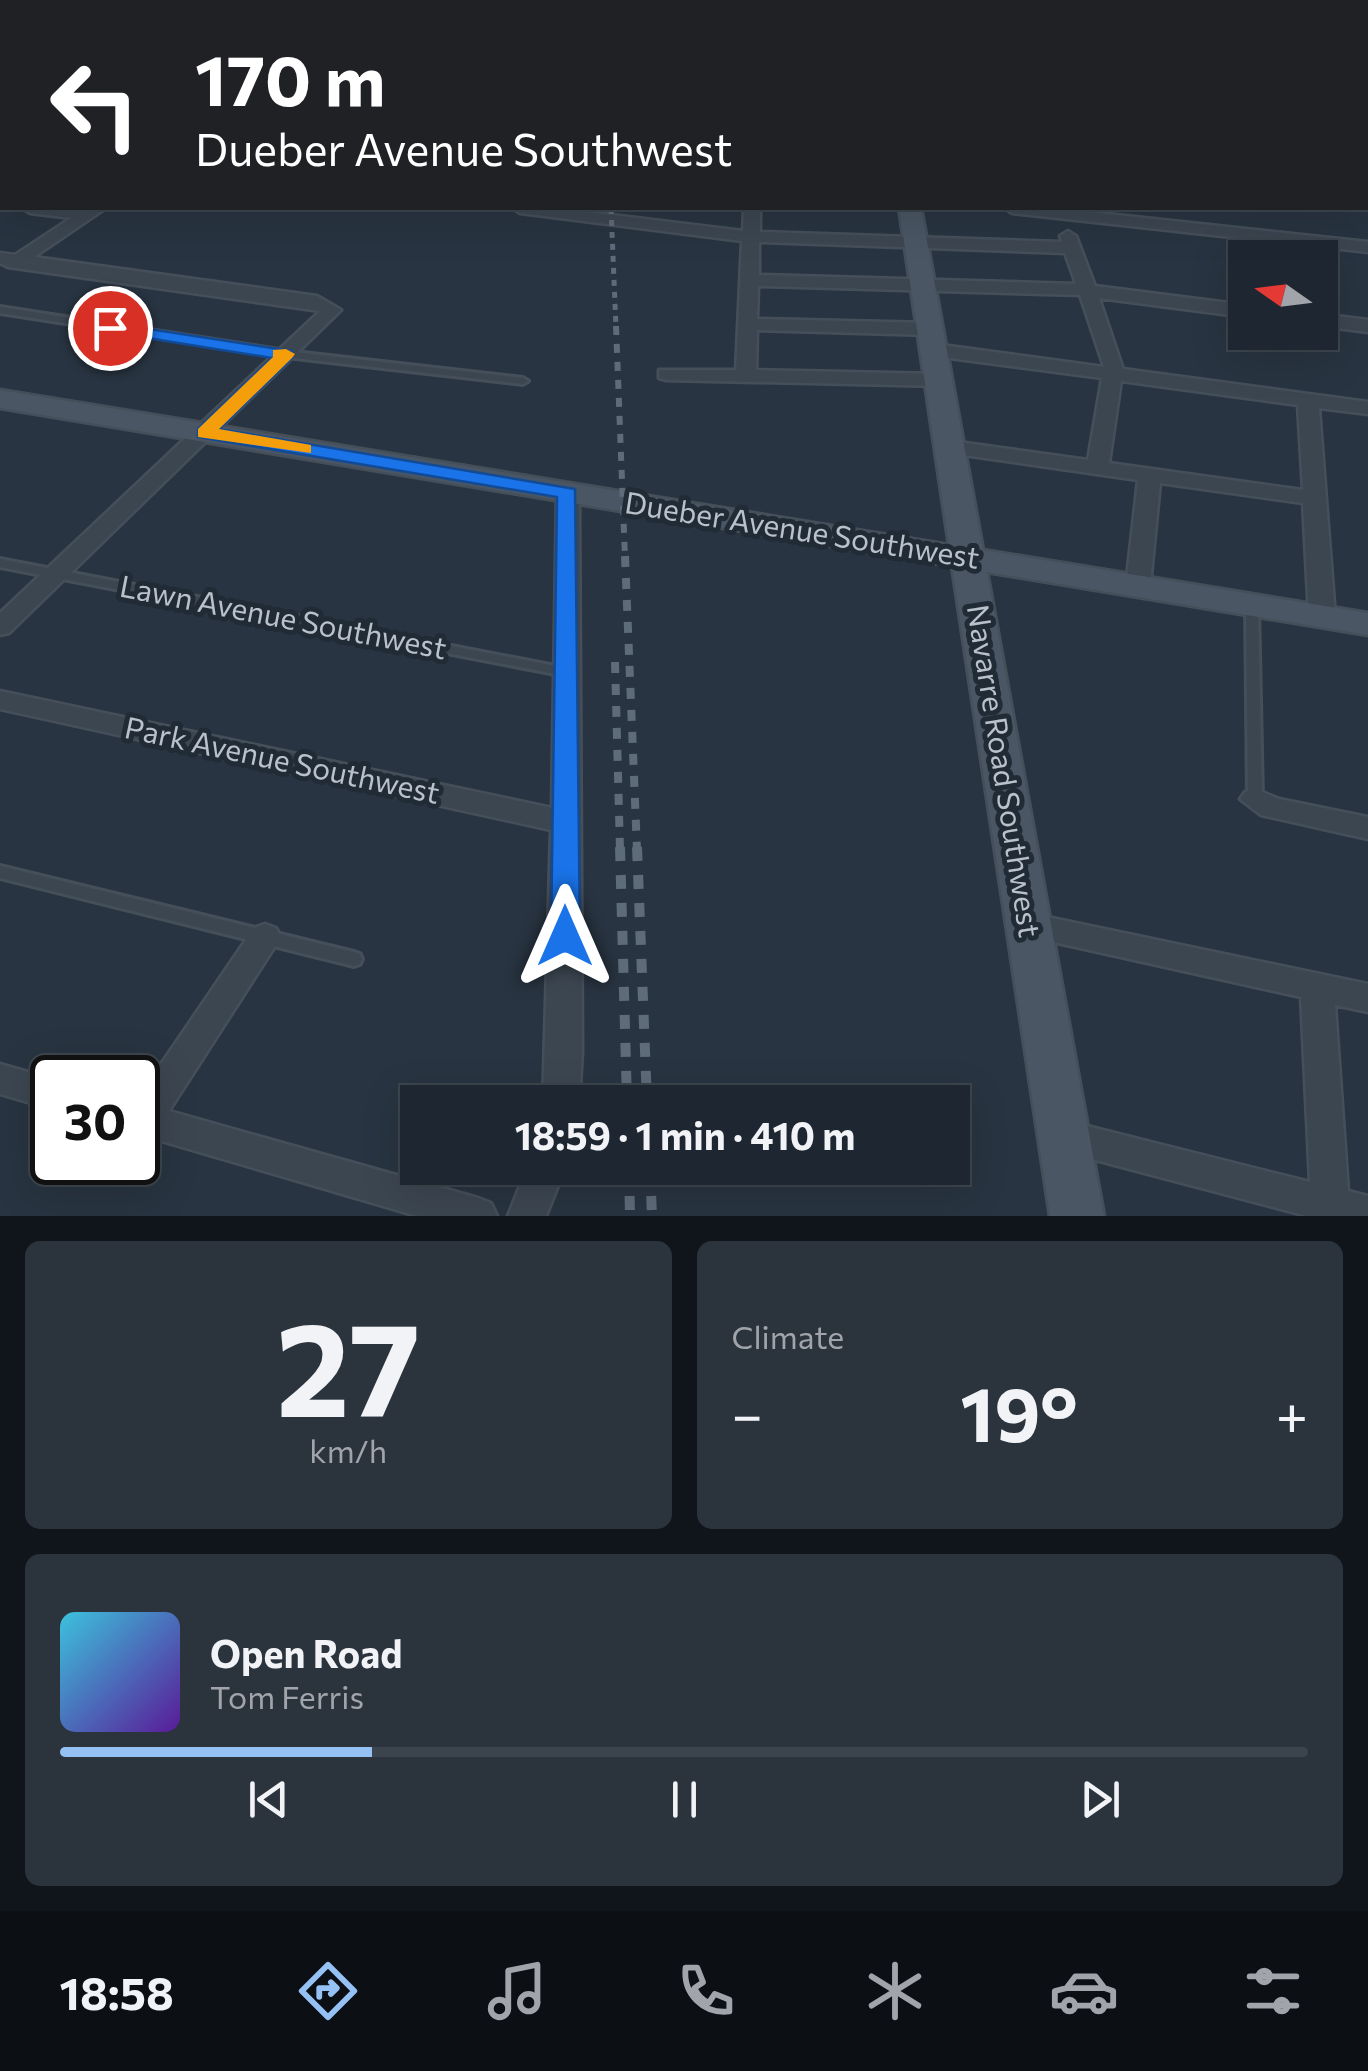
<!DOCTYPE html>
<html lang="en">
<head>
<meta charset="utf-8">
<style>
  body { margin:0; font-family:Commissioner,sans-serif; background:#2b333d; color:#f1f3f6; height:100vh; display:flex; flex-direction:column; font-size:38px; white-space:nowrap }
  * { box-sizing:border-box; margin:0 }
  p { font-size:32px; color:#a1a5ab }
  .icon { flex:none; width:55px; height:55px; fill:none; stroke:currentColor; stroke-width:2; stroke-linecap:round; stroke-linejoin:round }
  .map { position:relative; height:1216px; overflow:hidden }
  .side { display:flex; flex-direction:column; gap:25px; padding:25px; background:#10151b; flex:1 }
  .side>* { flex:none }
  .banner { position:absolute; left:0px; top:0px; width:1370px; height:210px; box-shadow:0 10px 40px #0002,0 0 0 2px #3c444d; background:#202124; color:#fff; overflow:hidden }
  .needle { width:65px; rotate:284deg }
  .tools { position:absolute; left:1228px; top:240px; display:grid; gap:20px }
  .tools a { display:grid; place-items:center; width:110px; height:110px; border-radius:0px; background:#1e2731; box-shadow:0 10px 40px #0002,0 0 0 2px #3c444d; font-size:50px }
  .speed { position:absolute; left:30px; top:1055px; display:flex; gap:20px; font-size:50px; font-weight:700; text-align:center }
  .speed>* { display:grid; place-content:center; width:130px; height:130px; border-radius:50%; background:#1e2731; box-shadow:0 10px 40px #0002,0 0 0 2px #3c444d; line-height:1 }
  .speed .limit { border:5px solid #111; border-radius:15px; background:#fff; color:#111 }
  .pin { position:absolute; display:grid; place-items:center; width:85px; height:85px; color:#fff; margin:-42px; border:5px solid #fff; border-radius:50%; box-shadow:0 2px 10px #0007 }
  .me { position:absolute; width:110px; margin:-55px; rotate:0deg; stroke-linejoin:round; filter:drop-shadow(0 0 8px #0008) }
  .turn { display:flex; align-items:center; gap:35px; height:210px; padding:0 30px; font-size:45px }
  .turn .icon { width:130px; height:130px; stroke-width:2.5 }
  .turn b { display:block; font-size:70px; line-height:85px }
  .big { font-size:75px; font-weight:700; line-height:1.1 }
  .side .tile { flex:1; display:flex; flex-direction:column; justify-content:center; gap:15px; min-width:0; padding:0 35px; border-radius:15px; background:#2b333d }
  .side .dial { align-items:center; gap:0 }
  .dial b { font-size:130px; line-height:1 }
  .song { display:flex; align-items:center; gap:30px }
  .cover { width:120px; height:120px; border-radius:15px; background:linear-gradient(135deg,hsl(190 70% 55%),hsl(270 70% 35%)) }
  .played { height:10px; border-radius:5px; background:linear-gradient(90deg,#95c1f4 25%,#3c444d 25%) }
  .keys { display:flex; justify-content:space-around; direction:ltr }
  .heat { display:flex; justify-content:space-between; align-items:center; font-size:55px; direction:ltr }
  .side .tiles { flex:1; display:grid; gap:25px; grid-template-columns:1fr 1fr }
  .tile:last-child { grid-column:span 2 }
  .trip { position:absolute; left:400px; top:1085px; width:570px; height:100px; border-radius:0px; background:#1e2731; box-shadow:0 10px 40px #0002,0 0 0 2px #3c444d; font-weight:700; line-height:100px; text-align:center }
  .menu { display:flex; height:160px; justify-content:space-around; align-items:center; background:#0c1014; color:#a1a5ab }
  .menu .icon { width:70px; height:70px }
  .menu .selected { color:#95c1f4 }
  .menu b { font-size:45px; color:#f1f3f6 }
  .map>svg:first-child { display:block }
</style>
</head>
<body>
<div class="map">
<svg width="1368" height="1216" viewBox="0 0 1368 1216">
  <rect width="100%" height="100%" fill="#283441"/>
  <path fill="#3a4957" stroke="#29333d" stroke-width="2.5" d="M630 0H748V2H630Z"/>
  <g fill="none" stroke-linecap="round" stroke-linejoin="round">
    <g stroke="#454f5a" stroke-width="6">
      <path id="lane" d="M579 0H585L584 2H578Z
        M1258 0H1264V2H1258Z
        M0 18H2V22H0Z
        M0 94H2V98H0Z
        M0 307 286 351 523 378 528 381 523 384 286 357 0 313Z
        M0 559 566 668 573 672 566 676 0 567Z
        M1252 601 1258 605 1262 799 1260 803H1250L1248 799 1246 605Z
        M0 866 354 952 360 954 362 959 360 964 354 966 0 878Z"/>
    </g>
    <g stroke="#454f5a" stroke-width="5">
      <path id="street" d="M125 0H162L163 2H127Z
        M1065 0H1077V2H1065Z
        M1126 0H1172L1173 2H1128Z
        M0 51H2V59H0Z
        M0 141H2V149H0Z
        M22 208H106L34 257 317 296 341 310 9 633 0 635V613L320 311 8 267 0 263V253L15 255 71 218 30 213Z
        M512 208H555L743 231 744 208H760V232L1062 242 1060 236 1068 231 1076 236 1095 286 1245 305V317L1099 298 1123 369 1368 402V414L1319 408 1335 616 1322 624 1309 616 1303 503 1160 483 1150 586 1138 593 1126 586 1138 480 943 452 940 447 943 442 951 441 1088 460 1102 378 934 356 924 350 934 344 1104 367 1080 295 758 286 757 319 931 323 940 329 931 335 757 330 756 370 940 374 950 380 940 386 666 380 659 378V370H736L742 241 520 213ZM759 242 1065 253 1076 284 759 275ZM1121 381 1298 405 1303 490 1109 463Z
        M1004 208H1052L1368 242V252L1012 213Z
        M1320 314 1368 320V332L1320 326Z
        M568 486 579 493 582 1052 579 1102H543L551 830 0 709V691L552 808 557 493Z
        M1255 789 1279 799 1368 817V839L1261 815 1240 799 1245 792Z
        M1028 913 1368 984V1012L1335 1005 1348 1191 1368 1196V1216H1307L1050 1148 1045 1136 1050 1124 1063 1120 1310 1182 1301 997 1017 934 1012 925 1017 916Z
        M265 924 276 928 281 937 169 1111 478 1198 491 1203 497 1216H417L138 1134V1098L254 928Z
        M0 1064 52 1079V1109L0 1094Z
        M527 1168H565L546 1216H508Z"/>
    </g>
    <g stroke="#454f5a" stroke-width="5">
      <path id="secondary" d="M856 0H872L873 2H857Z
        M899 208H921L983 550 1368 613V635L987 572 1104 1216H1050L952 566 0 408V390L949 545Z"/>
    </g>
    <use href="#lane" fill="#3c4651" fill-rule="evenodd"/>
    <use href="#street" fill="#3c4651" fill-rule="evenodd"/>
    <use href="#secondary" fill="#4a5664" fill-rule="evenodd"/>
    <path stroke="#5e6b78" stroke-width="5" stroke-dasharray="6 6" stroke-linecap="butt" d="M611 208 616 328"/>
    <path stroke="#5e6b78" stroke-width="6" stroke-dasharray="9 9" stroke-linecap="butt" d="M616 326 625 558"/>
    <path stroke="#5e6b78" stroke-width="8" stroke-dasharray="11 11" stroke-linecap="butt" d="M625 556 637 850
      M615 662 620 850"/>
    <path stroke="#5e6b78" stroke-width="10" stroke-dasharray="14 14" stroke-linecap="butt" d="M620 847 627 1102
      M637 847 647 1102
      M629 1168 630 1216
      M650 1168 652 1216"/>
  </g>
  <path fill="#1a73e8" stroke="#114b97" stroke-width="2.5" d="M110 323 292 351V358L219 429 575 489 580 936 576 945H555L551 936 557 497 198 437V429L272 358 104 331 102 328Z"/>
  <path fill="#f59e0b" d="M286 349 295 354 292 358 219 429 311 445V453L198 437V429L273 357V350Z"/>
  <g text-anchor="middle" stroke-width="10" stroke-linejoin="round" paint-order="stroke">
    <g font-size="30" fill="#b9c1cb" stroke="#202b36">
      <text transform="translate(802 531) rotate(9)" y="10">Dueber Avenue Southwest</text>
      <text transform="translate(283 618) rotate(11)" y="10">Lawn Avenue Southwest</text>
      <text transform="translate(282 761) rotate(12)" y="10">Park Avenue Southwest</text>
      <text transform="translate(1003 771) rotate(81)" y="10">Navarre Road Southwest</text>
    </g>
  </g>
</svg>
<div class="tools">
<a><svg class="needle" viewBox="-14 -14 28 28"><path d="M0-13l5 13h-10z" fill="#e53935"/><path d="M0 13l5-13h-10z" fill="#a1a5ab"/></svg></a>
</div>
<div class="speed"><div class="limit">30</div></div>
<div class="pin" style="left:110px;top:328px;background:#d93025"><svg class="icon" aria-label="arrive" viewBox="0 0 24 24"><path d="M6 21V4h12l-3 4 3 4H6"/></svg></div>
<svg class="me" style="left:565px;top:936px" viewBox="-20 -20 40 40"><path d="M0-17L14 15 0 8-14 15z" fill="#1a73e8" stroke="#fff" stroke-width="4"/></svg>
<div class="trip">18:59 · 1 min · 410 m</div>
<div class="banner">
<div class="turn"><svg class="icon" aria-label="left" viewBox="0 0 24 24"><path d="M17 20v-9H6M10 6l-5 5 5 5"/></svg><div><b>170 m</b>Dueber Avenue Southwest</div></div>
</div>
</div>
<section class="side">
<div class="tiles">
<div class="tile dial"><b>27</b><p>km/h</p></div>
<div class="tile"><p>Climate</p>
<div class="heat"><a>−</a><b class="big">19°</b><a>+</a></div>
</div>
<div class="tile">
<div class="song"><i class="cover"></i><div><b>Open Road</b><p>Tom Ferris</p></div></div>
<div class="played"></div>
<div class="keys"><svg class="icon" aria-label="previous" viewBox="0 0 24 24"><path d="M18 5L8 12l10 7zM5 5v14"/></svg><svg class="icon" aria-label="pause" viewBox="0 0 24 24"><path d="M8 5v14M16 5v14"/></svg><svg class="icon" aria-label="next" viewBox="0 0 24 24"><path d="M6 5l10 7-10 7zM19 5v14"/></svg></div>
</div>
</div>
</section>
<nav class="menu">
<b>18:58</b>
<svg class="icon selected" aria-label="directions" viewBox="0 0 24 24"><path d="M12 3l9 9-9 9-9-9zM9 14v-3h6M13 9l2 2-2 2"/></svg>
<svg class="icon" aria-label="music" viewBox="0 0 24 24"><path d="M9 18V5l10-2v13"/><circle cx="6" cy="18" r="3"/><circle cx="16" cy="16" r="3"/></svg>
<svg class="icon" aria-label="phone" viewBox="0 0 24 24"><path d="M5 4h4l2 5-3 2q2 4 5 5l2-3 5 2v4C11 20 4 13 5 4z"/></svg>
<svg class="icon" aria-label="climate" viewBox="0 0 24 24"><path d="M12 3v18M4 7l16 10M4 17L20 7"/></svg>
<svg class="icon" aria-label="car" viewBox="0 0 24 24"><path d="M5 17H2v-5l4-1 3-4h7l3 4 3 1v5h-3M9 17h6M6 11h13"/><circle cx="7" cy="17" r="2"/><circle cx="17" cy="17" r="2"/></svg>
<svg class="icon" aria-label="filters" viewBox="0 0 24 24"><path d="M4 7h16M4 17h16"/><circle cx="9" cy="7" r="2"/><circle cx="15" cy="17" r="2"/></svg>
</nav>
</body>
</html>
